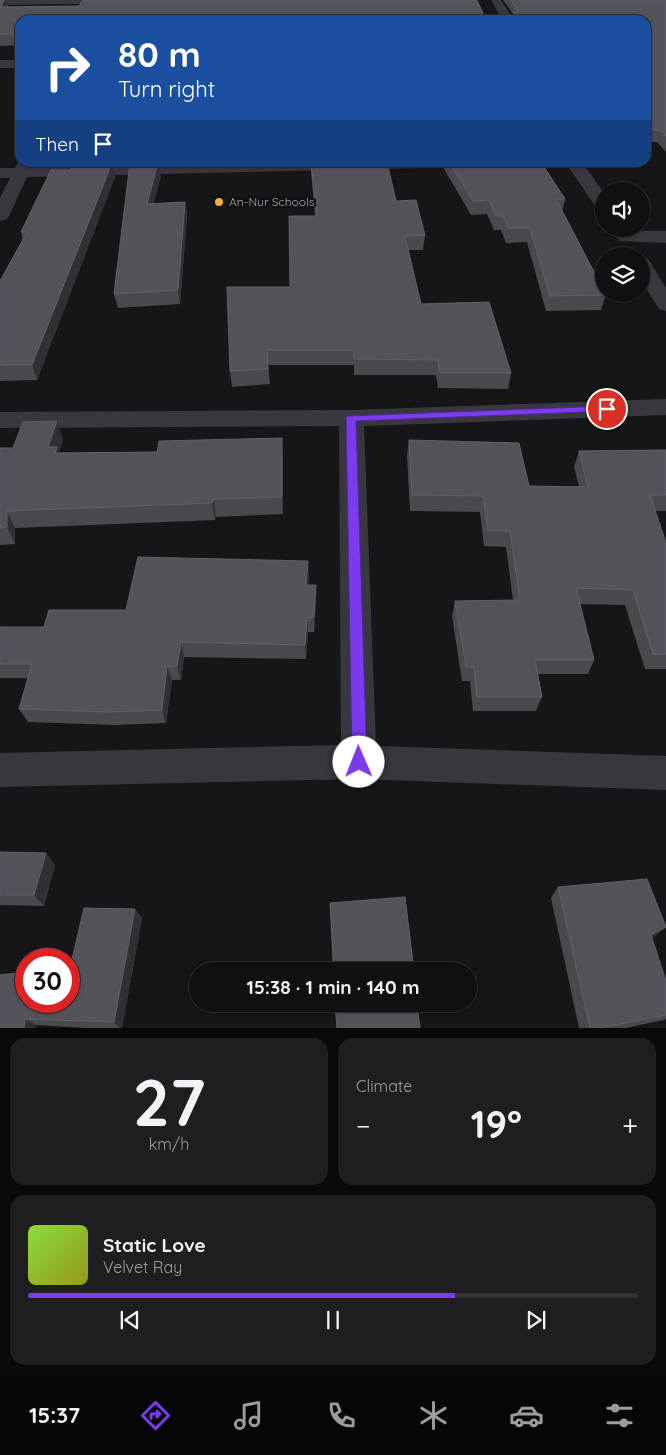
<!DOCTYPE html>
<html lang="en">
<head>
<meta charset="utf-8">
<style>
  body { margin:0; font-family:Quicksand,sans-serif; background:#1e1e20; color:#f1f3f6; height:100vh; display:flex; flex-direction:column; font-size:19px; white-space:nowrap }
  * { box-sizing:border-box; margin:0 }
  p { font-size:16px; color:#9c9d9f }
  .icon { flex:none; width:28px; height:28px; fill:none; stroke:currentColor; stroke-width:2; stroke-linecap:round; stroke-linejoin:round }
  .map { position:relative; height:1028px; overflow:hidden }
  .drawer { display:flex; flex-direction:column; gap:10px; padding:10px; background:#09090a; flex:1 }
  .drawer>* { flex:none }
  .top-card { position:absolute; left:15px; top:15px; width:636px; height:152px; border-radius:15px; box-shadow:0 1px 4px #0004,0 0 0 1px #303032; background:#1a4fa0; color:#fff; overflow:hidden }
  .fabs { position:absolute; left:595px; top:182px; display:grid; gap:10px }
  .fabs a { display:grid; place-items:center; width:55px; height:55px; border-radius:50%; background:#101012; box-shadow:0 1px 4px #0004,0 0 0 1px #303032; font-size:25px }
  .speed { position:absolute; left:15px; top:948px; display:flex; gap:10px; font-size:25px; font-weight:700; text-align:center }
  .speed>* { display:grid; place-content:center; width:65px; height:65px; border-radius:50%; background:#101012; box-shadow:0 1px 4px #0004,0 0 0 1px #303032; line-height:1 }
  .speed .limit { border:8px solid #d22; background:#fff; color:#111 }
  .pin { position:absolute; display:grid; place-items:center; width:42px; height:42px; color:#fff; margin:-21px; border:2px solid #fff; border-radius:50%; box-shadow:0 1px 5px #0007 }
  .me { position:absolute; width:55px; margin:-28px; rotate:359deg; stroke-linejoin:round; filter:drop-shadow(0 0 4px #0008) }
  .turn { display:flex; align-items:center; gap:18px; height:105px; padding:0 20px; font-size:22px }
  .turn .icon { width:65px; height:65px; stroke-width:2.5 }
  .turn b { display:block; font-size:35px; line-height:42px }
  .then { display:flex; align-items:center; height:48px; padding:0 20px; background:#0003; gap:10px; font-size:19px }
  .big { font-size:38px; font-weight:800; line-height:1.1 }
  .drawer .widget { flex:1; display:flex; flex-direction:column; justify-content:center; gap:8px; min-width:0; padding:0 18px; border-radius:15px; background:#1e1e20 }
  .drawer .dial { align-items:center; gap:0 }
  .dial b { font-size:65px; line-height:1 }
  .song { display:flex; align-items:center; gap:15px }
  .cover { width:60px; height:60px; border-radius:8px; background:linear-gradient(135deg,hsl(90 70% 55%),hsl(60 70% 35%)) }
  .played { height:5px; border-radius:2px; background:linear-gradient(90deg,#7c3aed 70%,#303032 70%) }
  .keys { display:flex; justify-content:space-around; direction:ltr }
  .heat { display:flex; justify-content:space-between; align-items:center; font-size:28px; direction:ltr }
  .drawer .tiles { flex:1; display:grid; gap:10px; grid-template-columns:1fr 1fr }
  .widget:last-child { grid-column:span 2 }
  .trip { position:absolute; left:189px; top:962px; width:288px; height:50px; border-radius:25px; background:#101012; box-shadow:0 1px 4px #0004,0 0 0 1px #303032; font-weight:800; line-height:50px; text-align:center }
  .tab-bar { display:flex; height:80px; justify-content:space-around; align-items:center; background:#060607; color:#9c9d9f }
  .tab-bar .icon { width:35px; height:35px }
  .tab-bar .current { color:#7c3aed }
  .tab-bar b { font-size:22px; color:#f1f3f6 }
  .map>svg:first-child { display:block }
</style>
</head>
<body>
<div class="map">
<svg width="666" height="1028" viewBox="0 0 666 1028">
  <rect width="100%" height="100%" fill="#161618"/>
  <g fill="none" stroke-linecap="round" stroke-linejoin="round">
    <path fill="#37383d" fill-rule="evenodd" d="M0 0H150L145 3 0 5Z
      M491 0H501L514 20H502Z
      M0 60H20V68H0Z
      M20 159V162H34L32 167 238 162H476L474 165 468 167 27 177 9 216 6 220 0 221V198L10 178H0V168H15Z
      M565 162H582L604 193V211L598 210Z
      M626 231H666V243L619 241 617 237 619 233Z
      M641 257 648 259 666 288V311L659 309 641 280Z
      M666 399V415L364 426 376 746 666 756V790L359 779 0 787V753L341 745 339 426 0 428V412L351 410Z"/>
  </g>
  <path fill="#47494d" d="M0 0H6L8 7 477 0 20 20V45L0 46Z
    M503 0H666V152L657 142H646V20H512L513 14Z
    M68 162H121L113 163 115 177 37 380 0 381V281L23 240 21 232 72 170 70 164H69Z
    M310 162 396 201 425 235 423 250H408L421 304 511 373 508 389 438 388 436 375H354V365H268L270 384 232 387 230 371 290 287 315 216 311 172Z
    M445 162H547L546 170 565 199 562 212 606 295 601 310 546 311 527 242 506 243 501 230H494L487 214 471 215 444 169Z
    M161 176 153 204 185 202 187 216 180 304 118 308 114 294Z
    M63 439 59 452V453L283 455V514L216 517 215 520 15 528V544L0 545V448H13Z
    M409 440 529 486 579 487 574 467 579 451 666 450V511H655L666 543V669H645L625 605 580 604 594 660 588 674H538L542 697 536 711H473L470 681H462L452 616 455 601 513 600 506 547 484 546 480 512 410 511 407 456Z
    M309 576 308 585 316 600 314 632H308L306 659 184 657 181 680H172L166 723 115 725 28 722 19 709 28 678H0V627H44L126 610Z
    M0 852 55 865 44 906 0 905Z
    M558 887 654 937 652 938 666 981V1019L664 1020 625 1028H579L551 898Z
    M330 903 414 971H333Z
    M135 909 142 918 122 1028H86L36 1025 0 1028 70 968Z"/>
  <path fill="#2f3033" d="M4 0H6L8 8 1 7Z
    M112 163 115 177 37 380 32 365Z
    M158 163 161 176 150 217 147 204Z
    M185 202 187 216 180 304 178 290Z
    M57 421 63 439 59 452 63 464 48 447Z
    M282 438 283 455V514L282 497Z
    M213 499 216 517 215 520 212 503Z
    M7 511 15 528V544L7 527Z
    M308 561 309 576 307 599 306 585Z
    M316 585V600L314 632V617Z
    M307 618 308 632 306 659 305 645Z
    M181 642 184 657 181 680 177 666Z
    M167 666 172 680 166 723 162 710Z
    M46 853 55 865 44 906 34 895Z
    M135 909 142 918 122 1028H120L114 1022Z
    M666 927 654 937 640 944 651 935Z
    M25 1019 36 1025V1028H24Z"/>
  <path fill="#525359" stroke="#5f6168" d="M0 0H4L1 7 79 6 83 0H477L486 20H20V34H0Z
    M511 0H666V136L661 130H646V20H519L513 12H517V9Z
    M311 162H387L396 201 416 200 425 235 405 236 421 304 489 302 511 373H440L438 360 354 359V350H267L268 369 230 371 227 287H290L289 216H317Z
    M449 162H541L565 199H556L604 291V294H605L606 295 550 296 530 228H508L503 216H496L489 200 473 201Z
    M112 163 32 365H0V281L27 232H21L51 170H72L70 164Z
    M130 163H158L147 204 185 202 178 290 114 294Z
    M57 421 48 447H57L55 453 157 452 159 441 282 438V497L213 499 212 503 7 511V527L0 528V448H13L23 422Z
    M409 440 519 443 529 486 588 487 579 451 666 450V495H650L666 543V654H653L633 590 576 588 594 660H535L542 697H477L474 667H466L455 601 520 600 510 531H488L483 496 412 495Z
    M138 557 308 561 306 585H316L314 617 307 618 305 645 181 642 177 666H167L162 710 109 712 19 709 32 664H0V627H44L49 610H126Z
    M0 852 46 853 34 895H0Z
    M647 879 666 927 651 935 666 981V1015L600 1028H590L558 887Z
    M405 897 414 971H334L330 903Z
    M84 908 135 909 114 1022 25 1019 24 1028H0V975L26 972V1001H69V968H70Z
    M335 1004H417L420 1028H337Z"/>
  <path fill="#7c3aed" stroke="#51269a" d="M607 406 610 407V411L356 421 367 762 364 767 359 769 354 767 352 762 346 418 347 416Z"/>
  <circle fill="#f2b134" stroke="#111113" stroke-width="2" cx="219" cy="202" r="5"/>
  <g text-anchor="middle" stroke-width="5" stroke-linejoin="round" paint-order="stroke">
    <g font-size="12" fill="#a8adb8" stroke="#111113" text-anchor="start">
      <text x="229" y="206">An-Nur Schools</text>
    </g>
  </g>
</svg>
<div class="fabs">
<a><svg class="icon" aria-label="sound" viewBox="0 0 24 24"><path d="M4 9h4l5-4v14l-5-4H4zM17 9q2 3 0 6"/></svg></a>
<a><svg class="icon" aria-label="layers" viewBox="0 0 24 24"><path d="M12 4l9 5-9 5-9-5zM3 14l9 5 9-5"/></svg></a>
</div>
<div class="speed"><div class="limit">30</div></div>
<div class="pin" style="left:607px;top:409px;background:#d93025"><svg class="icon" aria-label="arrive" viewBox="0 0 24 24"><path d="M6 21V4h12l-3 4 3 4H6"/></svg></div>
<svg class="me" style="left:359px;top:762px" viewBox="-20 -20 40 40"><circle r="19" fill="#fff"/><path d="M0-13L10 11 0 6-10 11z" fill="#7c3aed"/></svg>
<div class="trip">15:38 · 1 min · 140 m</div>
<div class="top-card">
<div class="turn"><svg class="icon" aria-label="right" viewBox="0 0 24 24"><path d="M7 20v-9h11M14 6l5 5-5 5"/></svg><div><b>80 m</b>Turn right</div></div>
<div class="then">Then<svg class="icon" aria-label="arrive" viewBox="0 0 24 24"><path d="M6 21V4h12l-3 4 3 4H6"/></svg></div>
</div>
</div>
<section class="drawer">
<div class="tiles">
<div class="widget dial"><b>27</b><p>km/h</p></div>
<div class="widget"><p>Climate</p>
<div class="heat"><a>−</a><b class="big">19°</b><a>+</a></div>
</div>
<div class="widget">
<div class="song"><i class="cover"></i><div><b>Static Love</b><p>Velvet Ray</p></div></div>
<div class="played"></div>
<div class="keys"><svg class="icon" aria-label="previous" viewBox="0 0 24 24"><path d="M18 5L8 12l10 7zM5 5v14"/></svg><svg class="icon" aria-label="pause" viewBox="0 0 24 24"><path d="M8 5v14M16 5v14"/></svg><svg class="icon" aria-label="next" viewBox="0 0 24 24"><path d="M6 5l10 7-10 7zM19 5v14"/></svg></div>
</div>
</div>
</section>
<nav class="tab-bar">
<b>15:37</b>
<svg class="icon current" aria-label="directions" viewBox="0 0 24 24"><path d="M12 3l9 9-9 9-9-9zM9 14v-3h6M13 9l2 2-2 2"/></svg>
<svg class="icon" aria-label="music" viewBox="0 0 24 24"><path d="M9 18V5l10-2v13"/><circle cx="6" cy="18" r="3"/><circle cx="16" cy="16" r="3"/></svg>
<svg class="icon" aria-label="phone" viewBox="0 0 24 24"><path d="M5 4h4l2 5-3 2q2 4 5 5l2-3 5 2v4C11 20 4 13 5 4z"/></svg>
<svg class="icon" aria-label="climate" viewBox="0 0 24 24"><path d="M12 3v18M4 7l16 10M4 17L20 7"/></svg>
<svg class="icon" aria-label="car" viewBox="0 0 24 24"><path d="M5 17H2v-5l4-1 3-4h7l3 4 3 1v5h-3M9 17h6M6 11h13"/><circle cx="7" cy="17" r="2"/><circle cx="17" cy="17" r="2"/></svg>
<svg class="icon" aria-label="filters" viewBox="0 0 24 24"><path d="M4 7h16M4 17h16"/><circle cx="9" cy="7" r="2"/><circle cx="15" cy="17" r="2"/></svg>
</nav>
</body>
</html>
